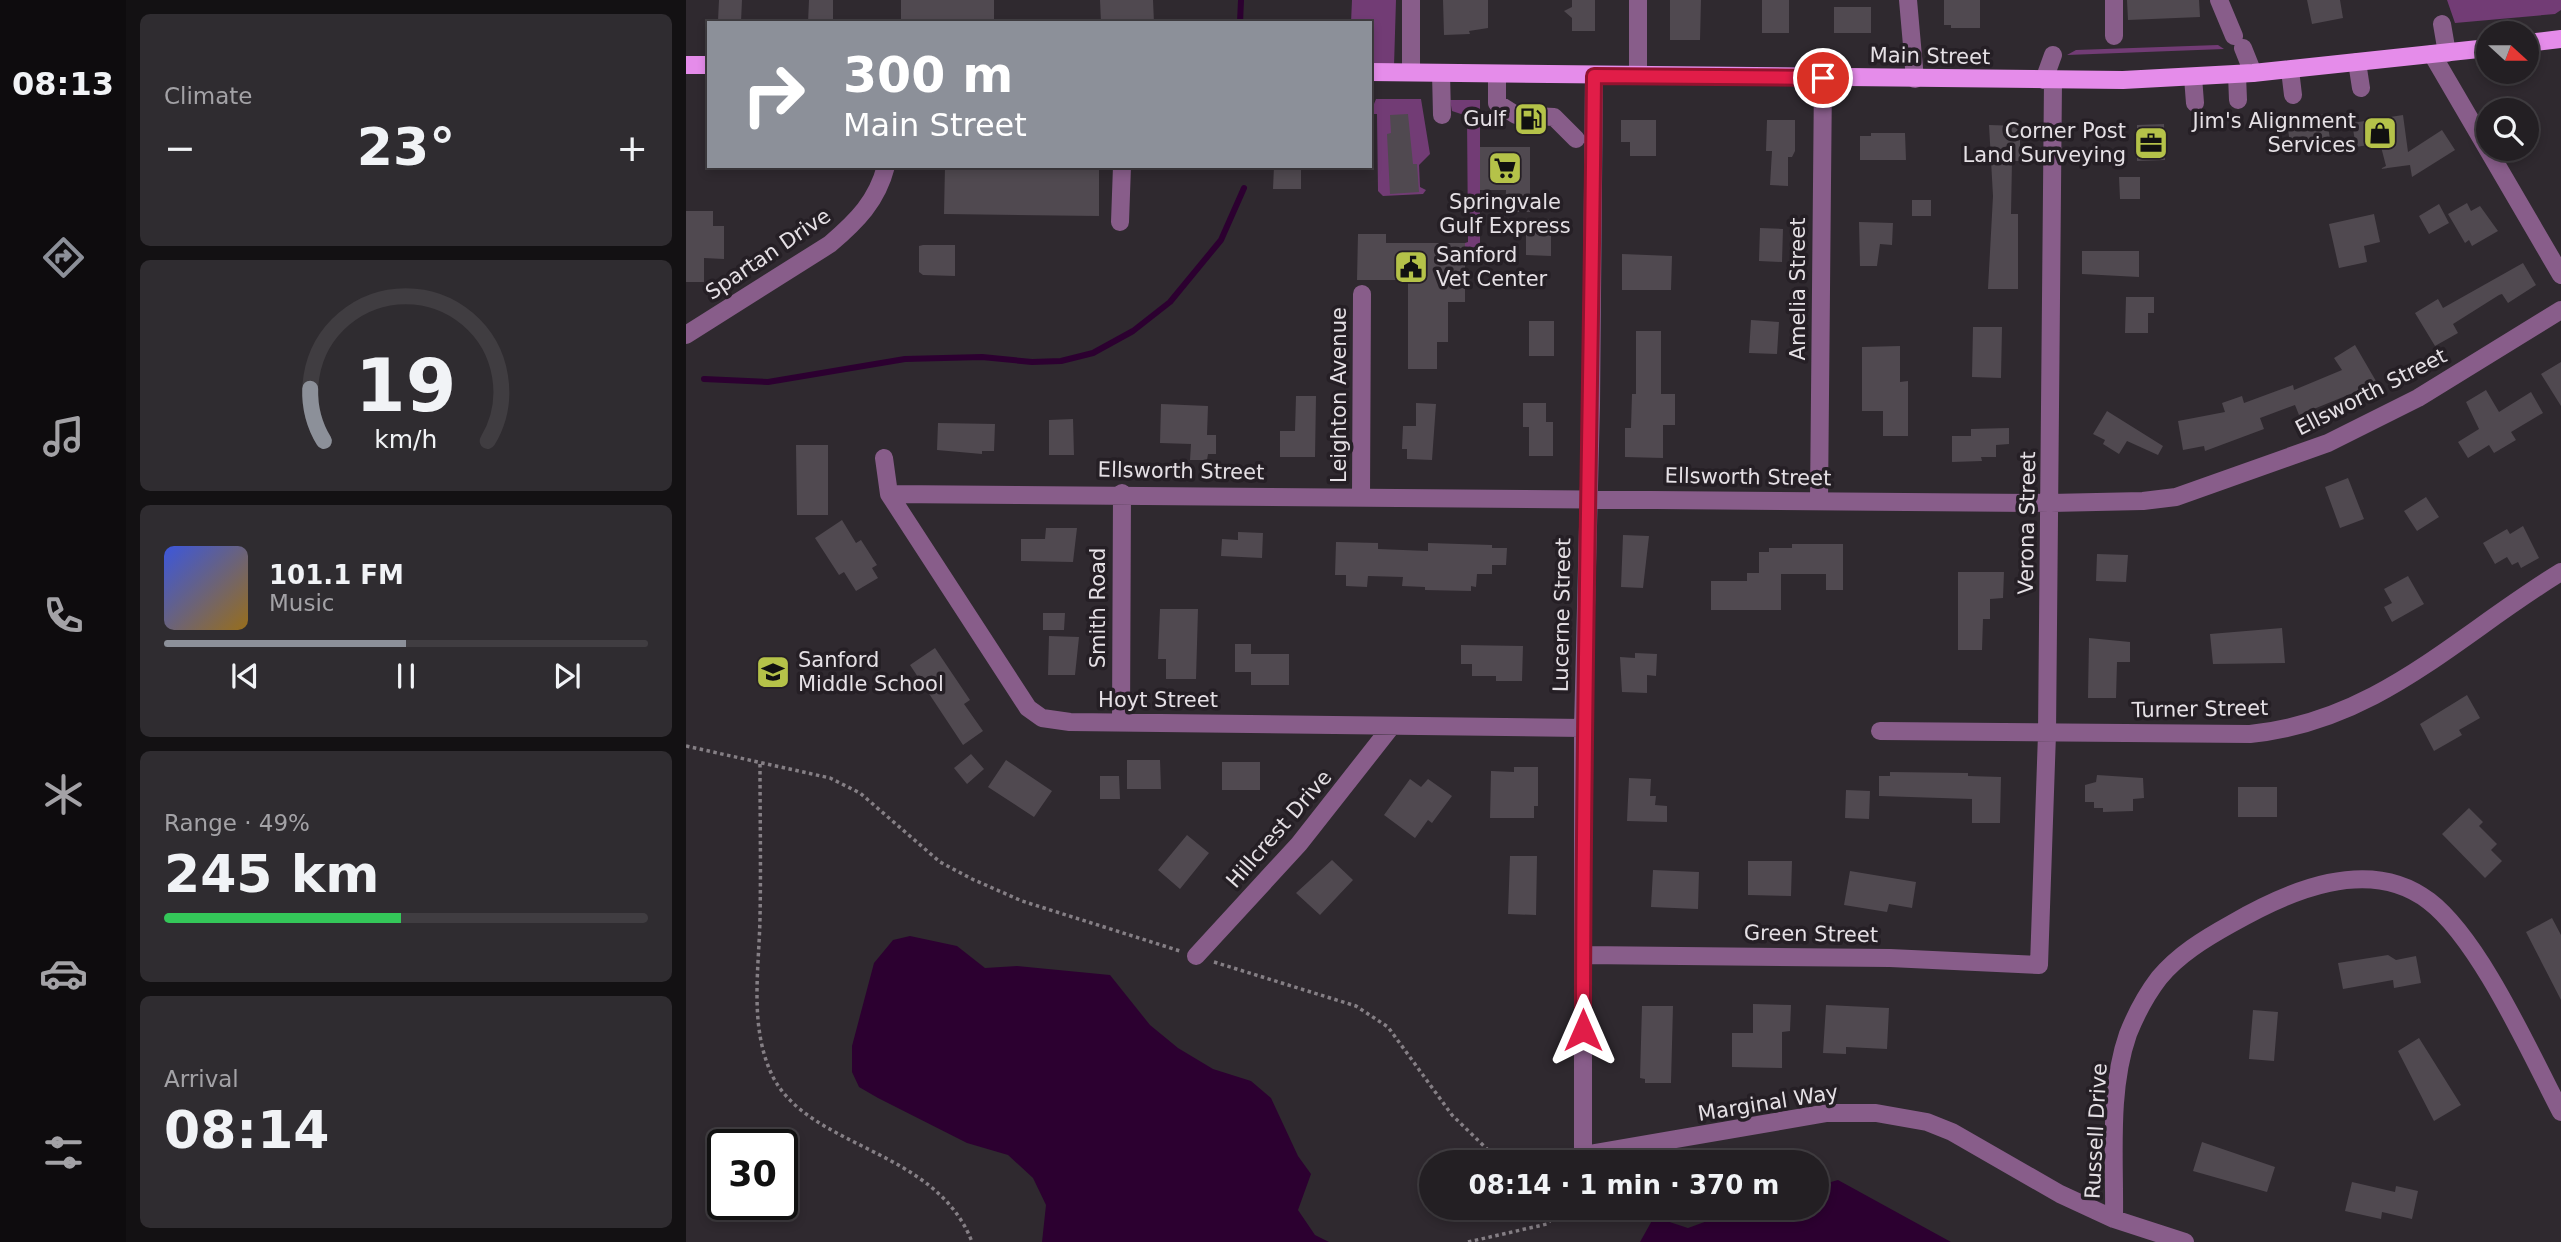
<!DOCTYPE html>
<html lang="en">
<head>
<meta charset="utf-8">
<style>
  body { margin:0; font-family:"DejaVu Sans",sans-serif; background:#2f2c30; color:#f1f3f6; height:100vh; display:flex; flex-direction:column; font-size:26px; white-space:nowrap }
  * { box-sizing:border-box; margin:0 }
  p { font-size:23px; color:#a3a2a6 }
  .icon { flex:none; width:38px; height:38px; fill:none; stroke:currentColor; stroke-width:2; stroke-linecap:round; stroke-linejoin:round }
  .map { position:relative; flex:1; overflow:hidden }
  .sheet { display:flex; flex-direction:column; gap:14px; padding:14px; background:#131113; width:560px }
  .sheet>* { flex:none }
  .banner { position:absolute; left:21px; top:21px; width:665px; height:147px; border-radius:0px; box-shadow:0 4px 10px #0003,0 0 0 2px #403d41; background:#8c9099; color:#fff; overflow:hidden }
  .needle { width:46px; rotate:111deg }
  .fabs { position:absolute; left:1790px; top:21px; display:grid; gap:14px }
  .fabs a { display:grid; place-items:center; width:63px; height:63px; border-radius:50%; background:#231f23; box-shadow:0 4px 10px #0003,0 0 0 2px #403d41; font-size:35px }
  .speed { position:absolute; left:21px; top:1129px; display:flex; gap:14px; font-size:35px; font-weight:700; text-align:center }
  .speed>* { display:grid; place-content:center; width:91px; height:91px; border-radius:50%; background:#231f23; box-shadow:0 4px 10px #0003,0 0 0 2px #403d41; line-height:1 }
  .speed .limit { border:4px solid #111; border-radius:10px; background:#fff; color:#111 }
  .pin { position:absolute; display:grid; place-items:center; width:60px; height:60px; color:#fff; margin:-30px; border:4px solid #fff; border-radius:50%; box-shadow:0 2px 7px #0007 }
  .me { position:absolute; width:77px; margin:-38px; rotate:0deg; stroke-linejoin:round; filter:drop-shadow(0 0 5px #0008) }
  .turn { display:flex; align-items:center; gap:24px; height:147px; padding:0 21px; font-size:32px }
  .turn .icon { width:91px; height:91px; stroke-width:2.5 }
  .turn b { display:block; font-size:49px; line-height:60px }
  .big { font-size:52px; font-weight:700; line-height:1.1 }
  .sheet .card { flex:1; display:flex; flex-direction:column; justify-content:center; gap:10px; min-width:0; padding:0 24px; border-radius:10px; background:#2f2c30 }
  .sheet .dial { align-items:center; gap:0 }
  .dial svg { height:182px; overflow:visible; fill:none; stroke:#403d41; stroke-width:7; stroke-linecap:round; text-anchor:middle }
  .dial text { fill:#f1f3f6; stroke:none }
  .song { display:flex; align-items:center; gap:21px }
  .cover { width:84px; height:84px; border-radius:10px; background:linear-gradient(135deg,hsl(230 70% 55%),hsl(40 70% 35%)) }
  .played { height:7px; border-radius:4px; background:linear-gradient(90deg,#8c9099 50%,#403d41 50%) }
  .keys { display:flex; justify-content:space-around; direction:ltr }
  .heat { display:flex; justify-content:space-between; align-items:center; font-size:38px; direction:ltr }
  .charge { height:10px; border-radius:5px; background:linear-gradient(90deg,#34c759 49%,#403d41 0) }
  .trip { position:absolute; left:733px; top:1150px; width:410px; height:70px; border-radius:35px; background:#231f23; box-shadow:0 4px 10px #0003,0 0 0 2px #403d41; font-weight:700; line-height:70px; text-align:center }
  main { display:flex; flex:1; min-height:0 }
  .tab-bar { display:flex; flex-direction:column; width:126px; justify-content:space-around; align-items:center; background:#0e0c0e; color:#a3a2a6 }
  .tab-bar .icon { width:49px; height:49px }
  .tab-bar .on { color:#8c9099 }
  .tab-bar b { font-size:32px; color:#f1f3f6 }
  .map>svg:first-child { display:block }
</style>
</head>
<body>
<main>
<nav class="tab-bar">
<b>08:13</b>
<svg class="icon on" aria-label="directions" viewBox="0 0 24 24"><path d="M12 3l9 9-9 9-9-9zM9 14v-3h6M13 9l2 2-2 2"/></svg>
<svg class="icon" aria-label="music" viewBox="0 0 24 24"><path d="M9 18V5l10-2v13"/><circle cx="6" cy="18" r="3"/><circle cx="16" cy="16" r="3"/></svg>
<svg class="icon" aria-label="phone" viewBox="0 0 24 24"><path d="M5 4h4l2 5-3 2q2 4 5 5l2-3 5 2v4C11 20 4 13 5 4z"/></svg>
<svg class="icon" aria-label="climate" viewBox="0 0 24 24"><path d="M12 3v18M4 7l16 10M4 17L20 7"/></svg>
<svg class="icon" aria-label="car" viewBox="0 0 24 24"><path d="M5 17H2v-5l4-1 3-4h7l3 4 3 1v5h-3M9 17h6M6 11h13"/><circle cx="7" cy="17" r="2"/><circle cx="17" cy="17" r="2"/></svg>
<svg class="icon" aria-label="filters" viewBox="0 0 24 24"><path d="M4 7h16M4 17h16"/><circle cx="9" cy="7" r="2"/><circle cx="15" cy="17" r="2"/></svg>
</nav>
<section class="sheet">
<div class="card"><p>Climate</p>
<div class="heat"><a>−</a><b class="big">23°</b><a>+</a></div>
</div>
<div class="card dial"><svg viewBox="0 0 100 80">
<path d="M14 69A42 42 0 1 1 86 69"/>
<path d="M14 69A42 42 0 0 1 8 46" stroke="#8c9099"/>
<text x="50" y="56" font-size="32" font-weight="700">19</text>
<text x="50" y="72" font-size="11">km/h</text>
</svg></div>
<div class="card">
<div class="song"><i class="cover"></i><div><b>101.1 FM</b><p>Music</p></div></div>
<div class="played"></div>
<div class="keys"><svg class="icon" aria-label="previous" viewBox="0 0 24 24"><path d="M18 5L8 12l10 7zM5 5v14"/></svg><svg class="icon" aria-label="pause" viewBox="0 0 24 24"><path d="M8 5v14M16 5v14"/></svg><svg class="icon" aria-label="next" viewBox="0 0 24 24"><path d="M6 5l10 7-10 7zM19 5v14"/></svg></div>
</div>
<div class="card"><p>Range · 49%</p><b class="big">245 km</b><div class="charge"></div></div>
<div class="card"><p>Arrival</p><b class="big">08:14</b></div>
</section>
<div class="map">
<svg width="1875" height="1242" viewBox="0 0 1875 1242">
  <rect width="100%" height="100%" fill="#2f292f"/>
  <path fill="#723c75" d="M666 0H710L708 66 684 65V23H665Z
    M1761 0H1875V10L1869 14 1769 23Z
    M1532 45 1538 49 1381 55 1390 50Z
    M690 99H735L744 154 733 165 734 187 740 190 737 194 697 196 692 191 691 114H684Z
    M764 100H794V253H779V243L782 242 781 116 766 111Z"/>
  <path fill="#2c0030" d="M224 936 271 946 299 968 331 966 424 975 464 1025 492 1048 527 1069 565 1081 585 1098 612 1156 625 1174 612 1210 629 1235 643 1242H356L360 1205 347 1178 322 1155 281 1143 192 1098 173 1087 166 1072V1046L188 963 207 940Z
    M1152 1180 1265 1242H954L968 1217 1002 1228 1057 1208H1130L1131 1186Z"/>
  <g fill="none" stroke-linecap="round" stroke-linejoin="round">
    <path stroke="#2c0030" stroke-width="6" d="M554 23 555 0
      M18 379 82 382 219 359 296 357 346 362 375 361 407 353 447 331 484 302 535 240 558 188"/>
  </g>
  <path fill="#504950" d="M33 0H56L55 22 32 21Z
    M123 0H147V23H122Z
    M215 0H308V23H215Z
    M414 0H467L468 23H415Z
    M757 0H802V28L783 31 784 34 758 35Z
    M886 0H909V31H886V18L878 11 886 7Z
    M984 0H1015L1014 40H984Z
    M1076 0H1103V33H1076Z
    M1258 0H1294V28H1265V25H1258Z
    M1441 0H1513L1514 17 1442 20Z
    M1621 0H1654L1657 18 1626 24Z
    M1148 7H1185V33H1148Z
    M722 114 727 164H731L733 192 704 194 701 134 705 133 704 115Z
    M1640 114 1644 139 1604 145 1601 120Z
    M1717 115 1722 152 1756 130 1769 150 1726 177 1724 165 1694 169 1700 166 1694 143 1670 147 1666 123Z
    M935 120H970V156H944V142H935Z
    M1081 120H1109V151L1106 157H1102V186L1084 185 1086 151H1080Z
    M1478 124 1479 160 1451 161V125Z
    M1303 125 1334 126V161H1326L1325 214H1332V289H1302L1307 196Z
    M1185 133H1219L1220 160H1174V136H1185Z
    M794 147H844V212H819L820 190H794Z
    M259 166H413V216L258 214Z
    M588 166H615V189H587Z
    M1433 177H1454V199H1434Z
    M1226 200H1245V216H1226Z
    M1781 203 1785 211 1794 206 1812 231 1786 246 1783 240 1779 243 1762 214Z
    M1753 204 1763 223 1743 234 1733 216Z
    M0 211H27V226H38V259L18 258V282H0Z
    M1688 214 1694 242 1678 246 1681 262 1653 268 1643 224Z
    M840 219H865V256L840 255Z
    M1173 222 1207 223 1206 245 1194 244 1191 266H1174Z
    M1074 228 1097 229 1096 262 1073 261Z
    M672 234H700V243H779V302H762V342H751V369H722V280H671Z
    M237 245H269V276L237 275 233 272V246Z
    M1396 251H1453V277L1396 274Z
    M936 254 986 256 985 290H936Z
    M1837 263 1850 285 1822 303 1816 294 1813 295 1767 324 1772 333 1749 346 1729 313 1752 299 1757 308Z
    M1440 297H1468V313H1462V333H1439Z
    M1065 320 1093 322 1091 354 1063 353Z
    M843 321H868V356H843Z
    M1287 327H1316L1315 378 1286 377Z
    M950 331H975V394H989V425H977V458L939 457V428H945L946 394H950Z
    M1669 345 1694 388 1674 400 1667 393 1613 415 1609 405 1574 418 1578 429 1519 451 1518 446 1497 450 1492 421 1539 412 1536 403 1556 396 1558 403 1607 385 1608 390 1656 370 1648 358Z
    M1214 346V382L1222 381V436H1197V411H1176V347Z
    M1875 362V406L1855 374Z
    M1800 390 1813 412 1845 392 1857 413 1825 432 1830 440 1808 453 1803 445 1782 458 1772 442 1793 429 1780 402Z
    M610 396H630L629 457H594V431H609Z
    M730 403 750 404 746 460 721 459V449H716L717 426H730Z
    M837 403H860V422H867V456H843V427H837Z
    M475 404 522 406 521 435H530V454H522L521 460H504L505 444 474 443Z
    M1421 411 1477 446 1472 455 1441 441 1433 454 1417 444 1419 440 1407 434Z
    M387 419 388 455H363V420Z
    M252 423 309 424 308 451H296V454L251 450Z
    M1323 428V444L1310 445V457H1295L1296 461 1266 462V436H1285V429Z
    M110 445H142V515H111Z
    M1662 478 1678 519 1654 528 1639 487Z
    M1740 497 1753 517 1731 531 1718 511Z
    M156 520 170 543 175 540 191 565 186 568 192 578 170 591 158 572 153 575 129 538Z
    M1837 526 1853 558 1835 568 1832 562 1826 565 1821 557 1809 564 1797 543 1821 529 1824 534Z
    M360 528H391L387 562 335 561V539H359Z
    M552 532 577 533 576 558 535 556 536 539 552 540Z
    M937 535 963 536 957 588 935 587Z
    M650 542 692 543V549L742 551V543L806 545V548H821L820 565H806V574H791L790 587 785 586V591L739 590V587L716 586 717 577 682 576 681 587 660 586V575H649Z
    M1106 544H1157V590H1140V574H1095V610H1025V581H1061V573H1073V552H1083V548H1106Z
    M1411 554 1442 555 1440 582 1410 581Z
    M1272 572H1318L1317 598 1304 599V619H1297L1296 650H1272Z
    M1722 576 1738 604 1706 622 1698 607 1706 603 1698 589Z
    M474 609H512L510 679H480V659H472Z
    M357 613H379L378 630H357Z
    M1596 628 1599 663 1527 664 1524 634Z
    M363 636 393 637 389 675H362Z
    M1403 638 1444 642V662H1431L1430 698H1402Z
    M549 644H565V654H603V685H565V672H549Z
    M775 645 837 646 836 681H810V676H786V664H775Z
    M249 648 284 700 278 704 297 731 277 745 224 665Z
    M949 653 971 654 970 676 961 675V693L936 692 934 657 949 658Z
    M1781 695 1794 718 1773 730 1776 735 1748 751 1734 724Z
    M285 754 298 769 281 784 268 768Z
    M320 760 366 791 348 817 302 787Z
    M441 760H474L475 789H441Z
    M536 762H574V790H536Z
    M828 767H852V806H848V818H804L805 771 828 772Z
    M1204 772 1282 773V776L1315 777 1314 823H1286V799L1193 796V776H1204Z
    M1411 775 1457 778 1458 798 1447 799V811L1417 812V808H1408V802H1399V785L1410 782Z
    M414 776H433L434 799H414Z
    M943 778 965 779 964 796H970L969 805 981 806V822L941 821Z
    M724 779 735 787 742 779 766 796 746 823 742 820 729 838 698 815Z
    M1552 787H1591V817H1552Z
    M1160 790 1184 791 1183 819 1159 818Z
    M1783 808 1797 822 1793 826 1811 844 1805 850 1816 861 1799 878 1756 834Z
    M501 835 523 853 494 889 472 870Z
    M824 856H851L850 915 822 914Z
    M646 860 667 880 634 915 610 893Z
    M1062 861H1106L1105 896 1062 895Z
    M967 870 1013 872 1012 909 965 907Z
    M1164 871 1230 882 1226 908 1203 904 1201 912 1158 905Z
    M1866 918 1875 935V1000L1840 932Z
    M1702 955 1710 960 1730 956 1735 983 1708 988 1707 980 1657 989 1652 963Z
    M1067 1004 1105 1005 1104 1031 1096 1032V1068L1046 1067V1033H1067Z
    M1140 1005 1203 1008 1201 1049 1160 1047V1054L1137 1053Z
    M956 1006H987L985 1083H959V1079L954 1078Z
    M1567 1010 1592 1012 1588 1061 1563 1059Z
    M1733 1038 1775 1105 1748 1121 1712 1051Z
    M1516 1142 1589 1167 1581 1192 1507 1171Z
    M1666 1182 1709 1192 1710 1186 1732 1191 1726 1219 1696 1212 1695 1219 1659 1211Z"/>
  <g fill="none" stroke-linecap="round" stroke-linejoin="round">
    <path stroke="#857f85" stroke-width="3.5" stroke-dasharray="3.5 3.5" stroke-linecap="butt" d="M0 746 144 778 174 793 254 862 286 879 336 901 494 951
      M74 764C74 815 75 867 74 918 73 970 63 1026 86 1075 122 1149 250 1148 286 1242
      M528 962 670 1006 702 1027 766 1115 802 1150 838 1162
      M782 1242 861 1224 875 1208"/>
    <path stroke="#885d8a" stroke-width="18" d="M1222 0 1229 79
      M1533 0 1548 36
      M1756 24 1761 53
      M1428 36V0
      M1557 48 1567 73
      M1746 54 1875 275
      M1671 62 1675 88
      M1604 70 1607 95
      M725 72V0
      M755 73 756 115
      M811 74V103L830 115 868 117 890 139
      M1551 75 1552 100
      M908 76 905 406 897 728V1155L1141 1113H1190L1241 1122 1266 1132 1374 1194 1428 1219 1499 1242
      M952 76V0
      M1507 77 1509 103
      M1358 80 1367 55
      M434 222 436 166
      M0 335 144 244C171 221 191 201 200 166
      M198 458 203 494 342 708 356 718 384 722 897 728
      M203 494 1364 503 1457 501 1490 497 1642 443 1732 398 1875 310
      M675 496 676 294
      M1133 501 1137 78
      M435 722 436 493
      M1194 731 1564 734C1692 721 1770 636 1875 572
      M897 955 1204 958 1353 965 1361 734 1367 81
      M510 956 613 844 705 727
      M1428 1219C1429 1159 1422 1091 1442 1034 1450 1014 1460 995 1473 978 1492 955 1518 939 1545 924 1602 891 1683 855 1743 901 1794 940 1844 1053 1875 1112"/>
    <path stroke="#e58cea" stroke-width="18" d="M1841 43 1875 39
      M0 65H23
      M684 72 1437 80 1567 73 1802 48"/>
  </g>
  <g fill="none" stroke-linecap="round" stroke-linejoin="round">
    <g stroke="#92132f" stroke-width="18">
      <path id="route" d="M897 1030C897 712 905 394 908 76L1137 78"/>
    </g>
    <use href="#route" stroke="#e11d48" stroke-width="12"/>
  </g>
  <defs>
    <g id="fuel-square" transform="scale(1.75)"><rect x="-9" y="-9" width="18" height="18" rx="4" fill="#b5c249" stroke="#251f25"/><path d="M-5.5-6h7V0h2V4h1.3V-2.5L3-4.5l.8-.8L6-3V5H2.5V1h-1V6h-7ZM-4.2-4.7v3.2H.2V-4.7Z" fill="#111"/></g>
    <g id="shop-square" transform="scale(1.75)"><rect x="-9" y="-9" width="18" height="18" rx="4" fill="#b5c249" stroke="#251f25"/><path d="M-5-2.5h2.3a2.7 3.5 0 0 1 5.4 0H5L5.5 6h-11ZM-1.5-2.5h3a1.5 2.3 0 0 0-3 0Z" fill="#111"/></g>
    <g id="office-square" transform="scale(1.75)"><rect x="-9" y="-9" width="18" height="18" rx="4" fill="#b5c249" stroke="#251f25"/><path d="M-6-3h4V-5.5h4V-3h4V5H-6ZM-1-4.5V-3h2v-1.5ZM-6 0V1H6V0Z" fill="#111"/></g>
    <g id="supermarket-square" transform="scale(1.75)"><rect x="-9" y="-9" width="18" height="18" rx="4" fill="#b5c249" stroke="#251f25"/><path d="M-6-5.5h2.5l.6 2H6L4.5 2H-2.5L-4.4-4H-6ZM-1.5 3.2a1.3 1.3 0 1 0 .1 0ZM3 3.2a1.3 1.3 0 1 0 .1 0Z" fill="#111"/></g>
    <g id="civic-square" transform="scale(1.75)"><rect x="-9" y="-9" width="18" height="18" rx="4" fill="#b5c249" stroke="#251f25"/><path d="M-.6-6.5H3V-4.5H.6V-3L4-1V1h2V6H-6V1h2V-1L-.6-3ZM-1.2 2.5V6h2.4V2.5Z" fill="#111"/></g>
    <g id="school-square" transform="scale(1.75)"><rect x="-9" y="-9" width="18" height="18" rx="4" fill="#b5c249" stroke="#251f25"/><path d="M0-5L7-2L0 1L-7-2ZM-4 1L0 2.5L4 1V4Q0 6-4 4Z" fill="#111"/></g>
  </defs>
  <g fill-rule="evenodd">
    <use href="#fuel-square" x="845" y="119"/>
    <use href="#shop-square" x="1694" y="133"/>
    <use href="#office-square" x="1465" y="143"/>
    <use href="#supermarket-square" x="819" y="168"/>
    <use href="#civic-square" x="725" y="267"/>
    <use href="#school-square" x="87" y="672"/>
  </g>
  <g text-anchor="middle" stroke-width="7" stroke-linejoin="round" paint-order="stroke">
    <g font-size="21" fill="#e5e0e5" stroke="#251f25">
      <text transform="translate(1244 56) rotate(1)" y="7">Main Street</text>
      <text transform="translate(82 254) rotate(-34)" y="7">Spartan Drive</text>
      <text transform="translate(1112 289) rotate(-90)" y="7">Amelia Street</text>
      <text transform="translate(1685 392) rotate(-27)" y="7">Ellsworth Street</text>
      <text transform="translate(653 395) rotate(-90)" y="7">Leighton Avenue</text>
      <text transform="translate(495 471) rotate(1)" y="7">Ellsworth Street</text>
      <text transform="translate(1062 477) rotate(1)" y="7">Ellsworth Street</text>
      <text transform="translate(1341 523) rotate(-89)" y="7">Verona Street</text>
      <text transform="translate(412 608) rotate(-90)" y="7">Smith Road</text>
      <text transform="translate(876 615) rotate(-89)" y="7">Lucerne Street</text>
      <text x="472" y="707">Hoyt Street</text>
      <text transform="translate(1514 709) rotate(-1)" y="7">Turner Street</text>
      <text transform="translate(593 829) rotate(-49)" y="7">Hillcrest Drive</text>
      <text transform="translate(1125 934) rotate(1)" y="7">Green Street</text>
      <text transform="translate(1082 1103) rotate(-9)" y="7">Marginal Way</text>
      <text transform="translate(1410 1131) rotate(-87)" y="7">Russell Drive</text>
    </g>
    <g font-size="21" fill="#e5e0e5" stroke="#251f25" text-anchor="end">
      <text x="820" y="126">Gulf</text>
      <text x="1670" y="128">Jim's Alignment<tspan x="1670" dy="24">Services</tspan></text>
      <text x="1440" y="138">Corner Post<tspan x="1440" dy="24">Land Surveying</tspan></text>
      <text x="819" y="209" text-anchor="middle">Springvale<tspan x="819" dy="24">Gulf Express</tspan></text>
      <text x="750" y="262" text-anchor="start">Sanford<tspan x="750" dy="24">Vet Center</tspan></text>
      <text x="112" y="667" text-anchor="start">Sanford<tspan x="112" dy="24">Middle School</tspan></text>
    </g>
  </g>
</svg>
<div class="fabs">
<a><svg class="needle" viewBox="-14 -14 28 28"><path d="M0-13l5 13h-10z" fill="#e53935"/><path d="M0 13l5-13h-10z" fill="#a3a2a6"/></svg></a>
<a><svg class="icon" aria-label="search" viewBox="0 0 24 24"><circle cx="10" cy="10" r="6"/><path d="M15 15l6 6"/></svg></a>
</div>
<div class="speed"><div class="limit">30</div></div>
<div class="pin" style="left:1137px;top:78px;background:#d93025"><svg class="icon" aria-label="arrive" viewBox="0 0 24 24"><path d="M6 21V4h12l-3 4 3 4H6"/></svg></div>
<svg class="me" style="left:897px;top:1030px" viewBox="-20 -20 40 40"><path d="M0-17L14 15 0 8-14 15z" fill="#e11d48" stroke="#fff" stroke-width="4"/></svg>
<div class="trip">08:14 · 1 min · 370 m</div>
<div class="banner">
<div class="turn"><svg class="icon" aria-label="right" viewBox="0 0 24 24"><path d="M7 20v-9h11M14 6l5 5-5 5"/></svg><div><b>300 m</b>Main Street</div></div>
</div>
</div>
</main>
</body>
</html>
